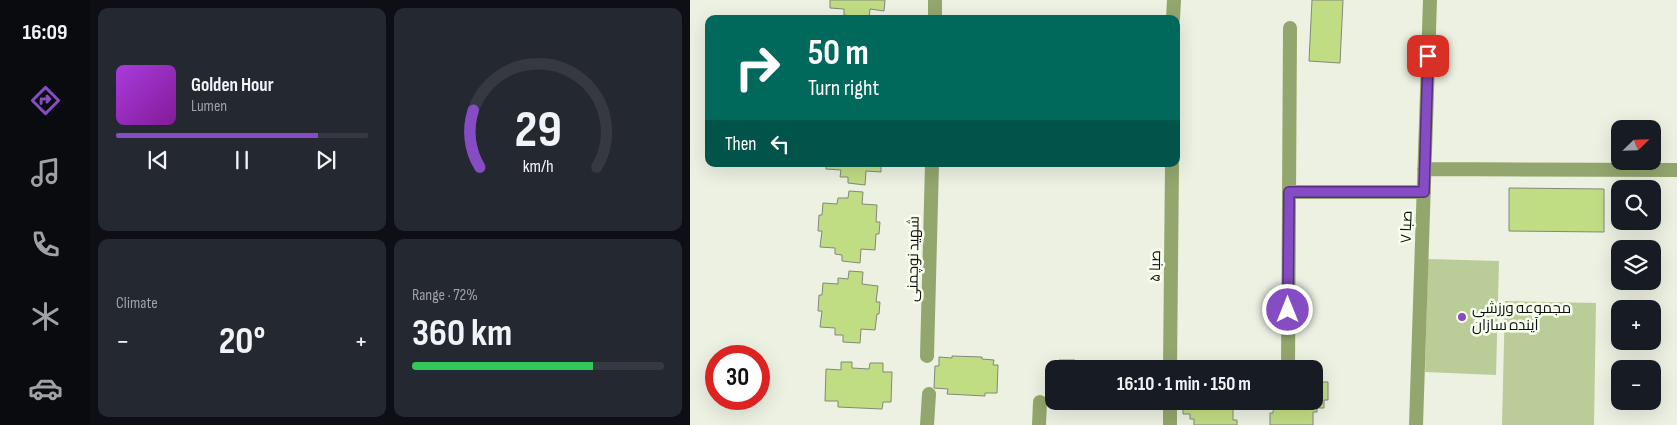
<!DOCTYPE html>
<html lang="en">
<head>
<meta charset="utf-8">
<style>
  body { margin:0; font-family:"Sofia Sans Condensed",Cairo,sans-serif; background:#242831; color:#f1f3f6; height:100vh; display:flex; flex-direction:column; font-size:19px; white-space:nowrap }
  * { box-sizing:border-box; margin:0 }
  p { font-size:16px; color:#9ea1a6 }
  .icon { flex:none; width:28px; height:28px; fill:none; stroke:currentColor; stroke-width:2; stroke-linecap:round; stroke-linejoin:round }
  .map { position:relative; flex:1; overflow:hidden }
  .sheet { display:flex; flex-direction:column; gap:8px; padding:8px; background:#0d0f14; width:600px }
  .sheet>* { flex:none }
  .top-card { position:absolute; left:15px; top:15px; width:475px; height:152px; border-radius:10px; box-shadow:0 5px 20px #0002; background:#00695c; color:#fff; overflow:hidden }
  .needle { width:32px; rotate:67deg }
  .buttons { position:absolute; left:921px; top:120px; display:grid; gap:10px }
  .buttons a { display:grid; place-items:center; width:50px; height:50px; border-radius:10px; background:#171b24; box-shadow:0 5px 20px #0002; font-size:25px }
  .speed { position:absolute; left:15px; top:345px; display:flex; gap:10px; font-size:25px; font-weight:700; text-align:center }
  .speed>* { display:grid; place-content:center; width:65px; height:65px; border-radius:50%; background:#171b24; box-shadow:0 5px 20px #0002; line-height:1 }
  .speed .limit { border:8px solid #d22; background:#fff; color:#111 }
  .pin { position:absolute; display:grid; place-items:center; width:42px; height:42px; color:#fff; margin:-21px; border-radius:10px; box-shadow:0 2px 8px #0006 }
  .me { position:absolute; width:55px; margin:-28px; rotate:0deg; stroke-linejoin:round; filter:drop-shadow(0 0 4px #0008) }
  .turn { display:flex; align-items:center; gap:18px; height:105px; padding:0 20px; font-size:22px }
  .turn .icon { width:65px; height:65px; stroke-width:2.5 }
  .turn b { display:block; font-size:35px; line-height:42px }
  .then { display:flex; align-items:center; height:48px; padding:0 20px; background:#0003; gap:10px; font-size:19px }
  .big { font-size:38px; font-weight:700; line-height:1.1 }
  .sheet .widget { flex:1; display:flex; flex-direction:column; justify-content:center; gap:8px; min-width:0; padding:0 18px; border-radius:10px; background:#242831 }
  .sheet .dial { align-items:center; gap:0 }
  .dial svg { height:130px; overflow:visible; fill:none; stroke:#363941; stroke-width:7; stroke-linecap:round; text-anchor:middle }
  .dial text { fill:#f1f3f6; stroke:none }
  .song { display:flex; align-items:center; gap:15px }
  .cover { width:60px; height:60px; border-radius:8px; background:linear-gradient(135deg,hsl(280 70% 55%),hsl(290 70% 35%)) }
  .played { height:5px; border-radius:2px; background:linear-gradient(90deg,#864cc3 80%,#363941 80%) }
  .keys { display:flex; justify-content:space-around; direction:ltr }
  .heat { display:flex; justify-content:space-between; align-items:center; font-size:28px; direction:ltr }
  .charge { height:8px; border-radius:4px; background:linear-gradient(90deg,#34c759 72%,#363941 0) }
  .sheet .tiles { flex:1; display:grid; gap:8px; grid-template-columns:repeat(2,1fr) }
  .trip { position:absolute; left:355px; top:360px; width:278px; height:50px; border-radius:10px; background:#171b24; box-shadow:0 5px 20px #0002; font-weight:700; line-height:50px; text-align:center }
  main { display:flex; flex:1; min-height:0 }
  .dock { display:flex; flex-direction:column; width:90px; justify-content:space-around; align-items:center; background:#090b0e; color:#9ea1a6 }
  .dock .icon { width:35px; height:35px }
  .dock .on { color:#864cc3 }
  .dock b { font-size:22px; color:#f1f3f6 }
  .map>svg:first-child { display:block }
</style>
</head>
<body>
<main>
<nav class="dock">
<b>16:09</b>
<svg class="icon on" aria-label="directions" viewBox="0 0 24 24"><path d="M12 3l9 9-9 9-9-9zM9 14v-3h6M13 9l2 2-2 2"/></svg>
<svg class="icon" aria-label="music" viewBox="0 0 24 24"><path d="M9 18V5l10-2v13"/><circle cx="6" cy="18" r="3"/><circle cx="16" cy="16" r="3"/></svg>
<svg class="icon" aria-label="phone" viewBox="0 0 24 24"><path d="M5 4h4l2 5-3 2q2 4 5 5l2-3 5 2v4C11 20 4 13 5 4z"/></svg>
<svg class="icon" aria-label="climate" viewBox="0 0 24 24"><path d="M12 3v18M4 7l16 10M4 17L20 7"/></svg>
<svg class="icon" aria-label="car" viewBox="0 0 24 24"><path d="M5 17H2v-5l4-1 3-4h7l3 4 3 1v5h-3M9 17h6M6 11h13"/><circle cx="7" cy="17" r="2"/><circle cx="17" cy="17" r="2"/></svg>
</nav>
<section class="sheet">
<div class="tiles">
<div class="widget">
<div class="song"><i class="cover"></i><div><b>Golden Hour</b><p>Lumen</p></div></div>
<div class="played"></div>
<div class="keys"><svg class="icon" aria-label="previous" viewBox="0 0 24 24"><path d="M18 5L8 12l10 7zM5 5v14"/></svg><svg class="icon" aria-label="pause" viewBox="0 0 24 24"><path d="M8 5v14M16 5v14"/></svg><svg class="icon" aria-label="next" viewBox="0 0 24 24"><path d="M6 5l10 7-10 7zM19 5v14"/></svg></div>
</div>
<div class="widget dial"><svg viewBox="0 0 100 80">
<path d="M14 69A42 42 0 1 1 86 69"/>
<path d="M14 69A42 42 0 0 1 10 34" stroke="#864cc3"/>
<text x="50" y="56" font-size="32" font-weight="700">29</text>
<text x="50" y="72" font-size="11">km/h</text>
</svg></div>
<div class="widget"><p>Climate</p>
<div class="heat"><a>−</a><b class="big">20°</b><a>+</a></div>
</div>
<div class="widget"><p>Range · 72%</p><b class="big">360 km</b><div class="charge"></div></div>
</div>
</section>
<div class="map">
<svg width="987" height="425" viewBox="0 0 987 425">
  <rect width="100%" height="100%" fill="#ecf1e2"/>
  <path fill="#bacc98" d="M738 259 809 261 806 375 735 372Z
    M815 301 906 303 904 425H812Z"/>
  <path fill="#c1dd84" stroke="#83887a" d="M140 0H195L194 11 180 9 179 19H162V16L154 15V9L140 8Z
    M622 0H653L650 63 619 61Z
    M136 164H191V172L176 171 175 185 158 183V177H150L151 170 136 169Z
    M819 188 914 189V232L819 231Z
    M159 191 173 192 172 204 187 205 186 222H190L189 234H186L185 250 171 249 170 263 152 261V255L145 254V248L130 247 132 231H128L129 215H132L133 203 147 204 148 198H158Z
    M159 271 173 272 172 284 188 286 186 302H190L189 314H187L185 330 171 329 170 343 153 342V335H145V328L130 327 132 311H128L129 295H132L133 283 148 284V278L158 279Z
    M262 356 292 357V359L304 360 303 365H308L307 393H295V396L257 394 258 389 244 388 245 366H249V357L262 358Z
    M369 360H385V366H402V361L414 362V369H364V399H358V366L369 367Z
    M151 362H162V368L179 369 180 363H193V372H202L201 402H193L192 409 148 407V401H135L136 369 151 370Z
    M624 374H628V382H638V400H634V408H627V412H623V425H580V413H583L584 401H624Z
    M371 401H411V406L371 405Z
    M489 401H543V420H547V425H504V419H500V414H493V406H489Z"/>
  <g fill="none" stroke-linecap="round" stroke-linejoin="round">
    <path stroke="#93a66d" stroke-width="14" d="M245 19V0
      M483 19 484 0
      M734 169 987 170
      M599 192H734
      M237 356 242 164
      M480 369 482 164
      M598 369 600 28
      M237 425 239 394
      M349 425 350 402
      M480 425V401
      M726 425 740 0"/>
  </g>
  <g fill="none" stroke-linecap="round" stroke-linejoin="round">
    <g stroke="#57317f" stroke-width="12">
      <path id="route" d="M598 310 599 192H734L738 56"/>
    </g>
    <use href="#route" stroke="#864cc3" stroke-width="9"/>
  </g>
  <circle fill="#864cc3" stroke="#f9ffef" stroke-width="2" cx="772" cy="317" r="5"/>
  <g text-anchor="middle" stroke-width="5" stroke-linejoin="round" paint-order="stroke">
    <g font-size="15" fill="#0c0e09" stroke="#f9ffef">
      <text transform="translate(716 227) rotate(-88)" y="5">صبا ۷</text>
      <text transform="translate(223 259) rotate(-89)" y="5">شهید نوچمنی</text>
      <text transform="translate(465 266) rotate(-89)" y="5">صبا ۵</text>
    </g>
    <g font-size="15" fill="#0c0e09" stroke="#f9ffef" text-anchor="start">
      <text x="782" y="313">مجموعه ورزشی<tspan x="782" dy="17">آینده سازان</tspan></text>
    </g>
  </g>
</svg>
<div class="buttons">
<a><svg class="needle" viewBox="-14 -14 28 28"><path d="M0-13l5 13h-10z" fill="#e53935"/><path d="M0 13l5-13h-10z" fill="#9ea1a6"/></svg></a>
<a><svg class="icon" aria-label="search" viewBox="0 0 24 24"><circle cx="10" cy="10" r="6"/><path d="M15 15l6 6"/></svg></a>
<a><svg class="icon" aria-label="layers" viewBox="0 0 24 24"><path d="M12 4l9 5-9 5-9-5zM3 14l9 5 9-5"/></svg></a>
<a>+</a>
<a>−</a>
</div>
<div class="speed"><div class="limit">30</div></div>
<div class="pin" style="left:738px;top:56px;background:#d93025"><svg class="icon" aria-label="arrive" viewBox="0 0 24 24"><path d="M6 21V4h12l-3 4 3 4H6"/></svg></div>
<svg class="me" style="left:598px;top:310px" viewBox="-20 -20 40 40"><circle r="17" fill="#864cc3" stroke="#fff" stroke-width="3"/><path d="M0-11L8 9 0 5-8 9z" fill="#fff"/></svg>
<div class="trip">16:10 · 1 min · 150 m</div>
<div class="top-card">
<div class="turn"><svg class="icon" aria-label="right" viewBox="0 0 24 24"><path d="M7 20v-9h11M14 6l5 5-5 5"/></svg><div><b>50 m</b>Turn right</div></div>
<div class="then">Then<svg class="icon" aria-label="left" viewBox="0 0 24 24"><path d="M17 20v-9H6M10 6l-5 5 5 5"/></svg></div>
</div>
</div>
</main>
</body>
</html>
